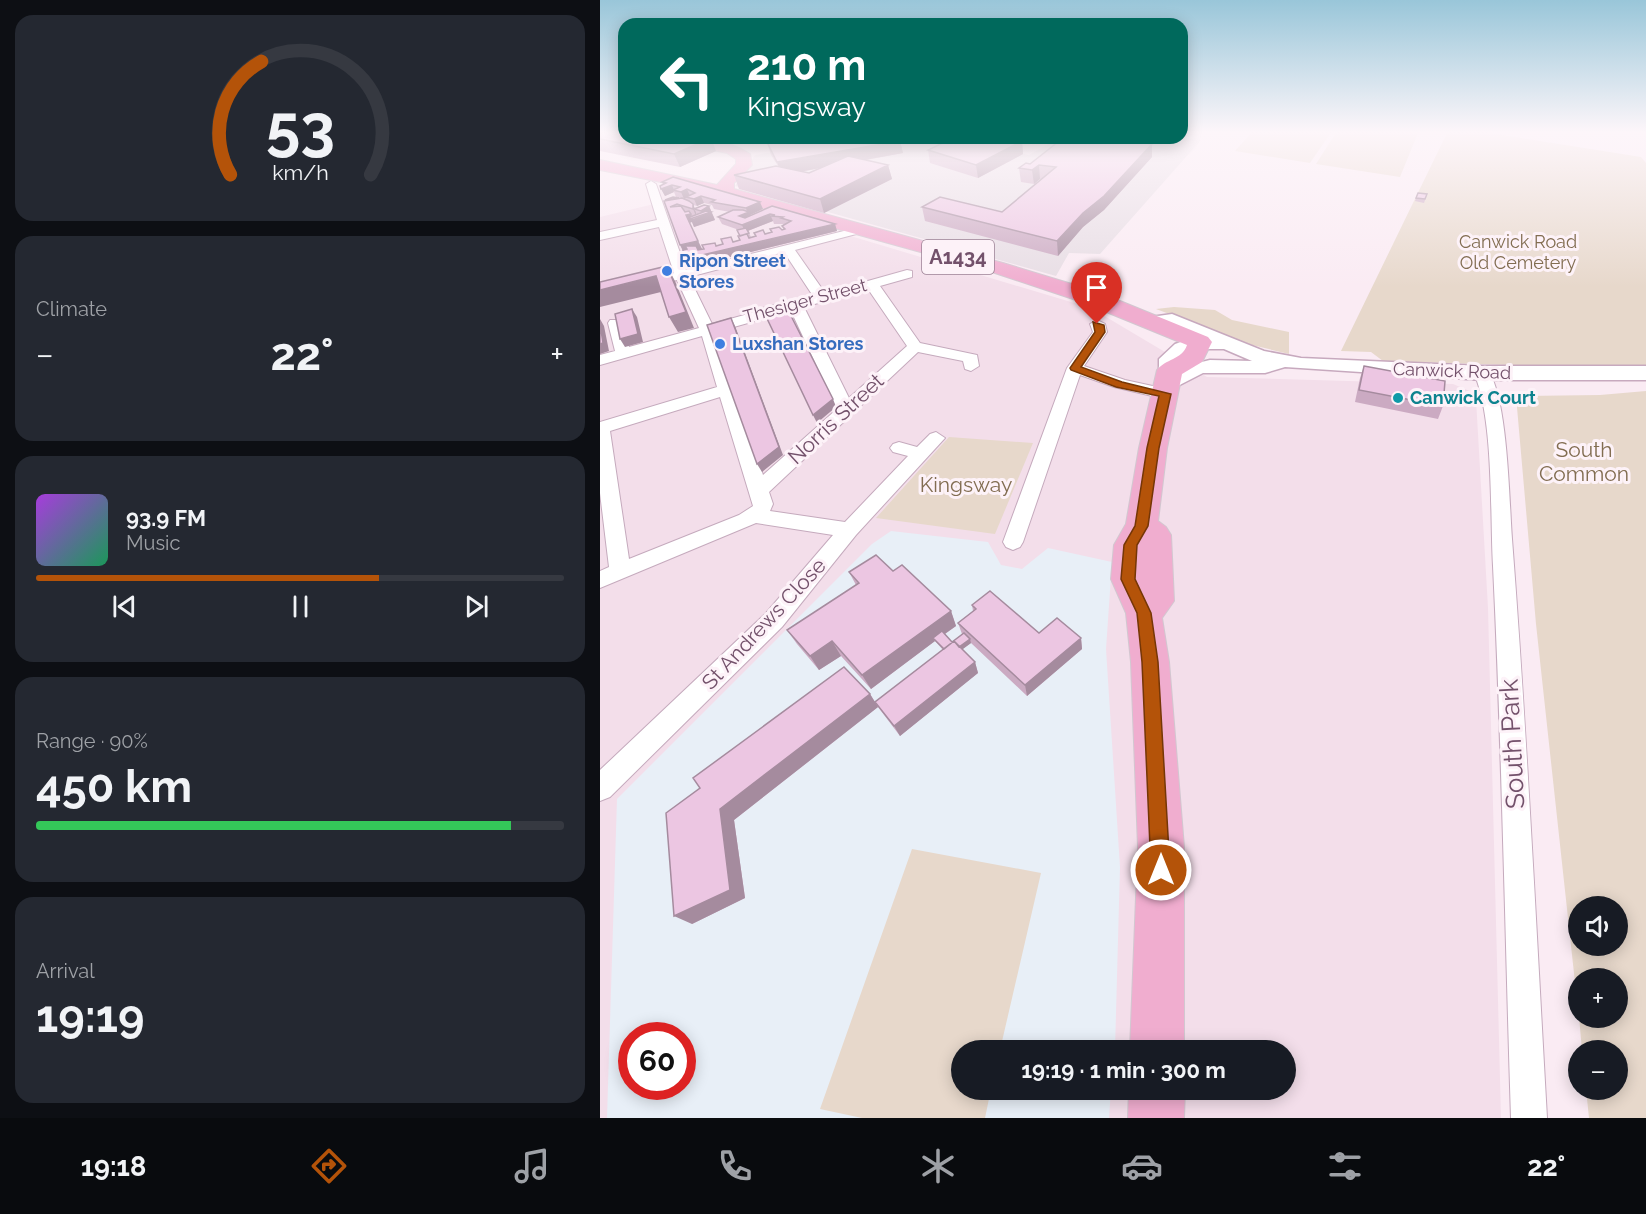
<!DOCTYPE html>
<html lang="en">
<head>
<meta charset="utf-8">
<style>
  body { margin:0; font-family:Raleway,sans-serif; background:#242831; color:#f1f3f6; height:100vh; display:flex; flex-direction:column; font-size:22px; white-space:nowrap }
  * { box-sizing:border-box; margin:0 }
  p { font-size:20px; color:#9ea1a6 }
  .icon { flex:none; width:33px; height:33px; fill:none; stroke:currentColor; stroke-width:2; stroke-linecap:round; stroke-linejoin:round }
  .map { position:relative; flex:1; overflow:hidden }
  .details { display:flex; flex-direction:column; gap:15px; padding:15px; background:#0d0f14; width:600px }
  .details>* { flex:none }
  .top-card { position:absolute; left:18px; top:18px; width:570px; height:126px; border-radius:18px; box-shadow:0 3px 15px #0003; background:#00695c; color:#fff; overflow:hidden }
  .tools { position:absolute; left:968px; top:896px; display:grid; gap:12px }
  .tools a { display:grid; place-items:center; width:60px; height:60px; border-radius:50%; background:#171b24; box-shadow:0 3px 15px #0003; font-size:30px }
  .speed { position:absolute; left:18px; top:1022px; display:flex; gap:12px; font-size:30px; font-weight:700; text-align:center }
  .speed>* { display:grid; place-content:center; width:78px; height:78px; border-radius:50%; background:#171b24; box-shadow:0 3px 15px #0003; line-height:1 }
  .speed .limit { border:9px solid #d22; background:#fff; color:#111 }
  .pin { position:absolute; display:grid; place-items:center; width:51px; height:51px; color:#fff; margin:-62px -26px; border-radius:50% 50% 50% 0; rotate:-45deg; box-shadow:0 0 6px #0007 }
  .pin .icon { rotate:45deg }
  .me { position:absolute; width:66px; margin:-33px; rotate:0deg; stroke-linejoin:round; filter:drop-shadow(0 0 4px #0008) }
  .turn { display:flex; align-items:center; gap:21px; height:126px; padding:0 30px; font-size:27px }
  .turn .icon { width:78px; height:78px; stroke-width:2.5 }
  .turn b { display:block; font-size:42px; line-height:51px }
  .big { font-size:45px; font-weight:700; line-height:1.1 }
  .details .tile { flex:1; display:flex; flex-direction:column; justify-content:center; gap:9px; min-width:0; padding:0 21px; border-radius:18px; background:#242831 }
  .details .dial { align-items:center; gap:0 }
  .dial svg { height:156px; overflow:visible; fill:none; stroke:#363941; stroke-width:7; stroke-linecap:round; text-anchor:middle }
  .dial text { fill:#f1f3f6; stroke:none }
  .song { display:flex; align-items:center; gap:18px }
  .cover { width:72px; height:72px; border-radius:9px; background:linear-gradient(135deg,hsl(280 70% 55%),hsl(150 70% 35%)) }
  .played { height:6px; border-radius:3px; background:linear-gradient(90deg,#b45309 65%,#363941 65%) }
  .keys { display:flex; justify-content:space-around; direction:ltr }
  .heat { display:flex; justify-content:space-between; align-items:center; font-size:33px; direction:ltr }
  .charge { height:9px; border-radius:4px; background:linear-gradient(90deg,#34c759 90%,#363941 0) }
  .trip { position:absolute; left:351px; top:1040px; width:345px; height:60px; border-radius:30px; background:#171b24; box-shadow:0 3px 15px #0003; font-weight:700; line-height:60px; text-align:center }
  .tab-bar { display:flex; height:96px; justify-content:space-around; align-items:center; background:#090b0e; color:#9ea1a6 }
  .tab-bar .icon { width:42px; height:42px }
  .tab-bar .active { color:#b45309 }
  .tab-bar b { font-size:27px; color:#f1f3f6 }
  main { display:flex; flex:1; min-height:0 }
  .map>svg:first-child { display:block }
</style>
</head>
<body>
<main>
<section class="details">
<div class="tile dial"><svg viewBox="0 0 100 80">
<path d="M14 69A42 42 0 1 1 86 69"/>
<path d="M14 69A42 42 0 0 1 30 11" stroke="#b45309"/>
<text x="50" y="56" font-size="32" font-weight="700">53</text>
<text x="50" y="72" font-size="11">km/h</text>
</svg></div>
<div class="tile"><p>Climate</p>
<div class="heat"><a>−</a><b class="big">22°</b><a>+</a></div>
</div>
<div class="tile">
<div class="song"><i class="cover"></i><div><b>93.9 FM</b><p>Music</p></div></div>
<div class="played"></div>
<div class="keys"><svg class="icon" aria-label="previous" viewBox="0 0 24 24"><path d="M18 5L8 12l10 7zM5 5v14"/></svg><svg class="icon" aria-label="pause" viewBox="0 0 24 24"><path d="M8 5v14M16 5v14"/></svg><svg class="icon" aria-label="next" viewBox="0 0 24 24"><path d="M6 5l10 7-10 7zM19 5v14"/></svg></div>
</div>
<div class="tile"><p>Range · 90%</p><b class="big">450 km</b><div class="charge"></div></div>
<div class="tile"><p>Arrival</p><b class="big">19:19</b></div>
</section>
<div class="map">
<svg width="1046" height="1118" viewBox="0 0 1046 1118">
  <rect width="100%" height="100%" fill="#faebf3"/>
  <path fill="#f3deea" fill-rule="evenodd" d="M77 184 491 308 607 377 853 384 872 392 876 399 888 608 901 1118H0V217L54 204 50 193ZM32 1035H82V1086H32ZM362 1050H686V1089H362Z"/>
  <path fill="#e7dde4" d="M256 138H358L429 155 459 138H582L601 140 500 254 469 253 456 276 135 186 155 155Z"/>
  <path fill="#e8eff7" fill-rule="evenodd" d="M291 531 388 542 401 565 422 569 448 548 512 562 506 649 520 867 515 1050H362V1089H511L509 1118H7L17 799 272 544ZM32 1035H82V1086H32Z"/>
  <path fill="#e7d8cb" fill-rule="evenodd" d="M653 131H732L710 163 635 151Z
    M737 131 818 133 800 177 716 164Z
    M848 131H877L1041 157 1046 163V365L940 366 783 361 771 352 741 351Z
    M574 307 615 310 632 320 689 332V354L652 345 556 309Z
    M1046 391V1118H989L986 1089H1017V1050H982L979 1017H1017V978H978V1010L936 624 916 396 1000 395ZM978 906H1017V945H978Z
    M349 437 433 443 395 534 276 518Z
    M312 849 441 873 400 1050H362V1089H391L385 1118H262L220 1109Z"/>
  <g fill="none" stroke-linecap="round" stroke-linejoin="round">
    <g stroke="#c5aabd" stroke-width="2">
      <path id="minor" d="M51 181 56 184 86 270 264 226V232L195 250 225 293 307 270 312 271V277L280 286 320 343 377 355 379 366 371 371 365 369 363 361 318 352 169 492 173 504 170 511 245 522 308 456 293 452 290 448 293 444 299 442 317 447 330 434 336 432 345 438 256 535 182 627 10 797 0 801V770L166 613 233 535 156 523 0 588V571L9 567 0 493V422L117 387 102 336 0 365V355L15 351 8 323 10 320H20L29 347 99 328 77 280 69 282 62 278 74 273 59 227 0 240V232L57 220 46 184ZM184 252 213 296 112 324 89 277ZM268 289 307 346 249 398 204 307ZM191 311 237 409 163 475 116 332ZM120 397 153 506 139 515 29 559 10 431Z
        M497 320 505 324 507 332 484 366 525 380 571 390 573 394 565 399 514 387 480 375 423 542 420 547 413 550 406 547 403 542 467 368 493 332 490 324Z
        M882 368 888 370C908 400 909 499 912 539 927 732 936 925 947 1118H911C905 934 902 750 893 566 890 513 894 419 874 373Z"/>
    </g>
    <g stroke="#c7a9be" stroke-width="3">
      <path id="secondary" d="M572 314 664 351 701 358 882 366H1046V380H882L685 367 665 373H603L568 391 560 389 557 384 566 376 559 370V359L575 344 596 337 570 326H544L541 322 544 318ZM600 349H624L652 361 610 360 581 367 584 357Z"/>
    </g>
    <g stroke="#d2c7d0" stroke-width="2">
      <path id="primary" d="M68 138C96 138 126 138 150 154L152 165 134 183V189L403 263 498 292 608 337 612 342 602 362 582 374 567 448 558 521 566 527 571 535 574 601 562 618 569 662 584 847V1050H530L538 847 531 662 526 613 511 579 514 545 526 524 539 448 557 370C565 359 582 360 587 345L482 302 389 271 86 187 0 170V160L117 185 136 164V159L127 153 71 141Z
        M529 1089H585L584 1118H528Z"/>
    </g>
    <use href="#minor" fill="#fff" fill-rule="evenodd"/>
    <use href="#secondary" fill="#fff" fill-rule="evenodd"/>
    <use href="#primary" fill="#f0adcf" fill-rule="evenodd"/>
  </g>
  <path fill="#cbaac2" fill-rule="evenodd" d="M0 133 116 151 80 167 0 151Z
    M300 141 303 153 266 160 288 165 292 179 224 213 139 189 134 175 178 166 171 155 167 142ZM220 168 209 173 201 172Z
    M422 141 423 154 378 178 330 163 328 150Z
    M552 144V157L504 210 483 227 458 256 325 221 322 207 402 212 442 179H440L434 184 421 182 419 168 430 164Z
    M62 182 163 209 150 215 151 216 172 206 235 224 237 231 89 267 64 201 81 198 76 197 74 192 65 196 60 186 63 185ZM104 203 112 205 114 209 130 212 118 217 122 224 139 230 140 240 98 250H97L102 249 89 223 92 222 94 227 115 220 109 206 95 209 93 205 97 206ZM173 221 174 224H183L184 225 182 226 184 230 170 229 171 233 149 238 151 237 148 231Z
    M818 193 827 194 824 203 815 201Z
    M764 366 843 406 838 419 755 402 760 378Z
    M293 571 351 611 356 626 345 634 352 642 362 634 358 623 373 611 372 605 439 633 481 638 482 649 427 696 371 643 362 649 375 662 378 673 300 736 278 707 134 820 145 898 92 924 100 788 270 694 275 702 343 650 335 641 271 689 241 656 219 670 197 644 187 630 256 585 249 572Z"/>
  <path fill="#a58b9e" d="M111 138 116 151 80 167 74 154Z
    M300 141 303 153 182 175 177 162Z
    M422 141 423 154 378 178 376 165Z
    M552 144V157L504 210 483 227 458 256 457 241 483 213Z
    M288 165 292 179 224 213 220 199Z
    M439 165 440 179 434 184 432 170Z
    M72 185 74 190H73L74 192 65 196 61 189Z
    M87 189 90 196 84 199 81 192Z
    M101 196 104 203 97 206 94 199Z
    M160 202 163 209 150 215 152 219 142 224 139 216 147 212 146 208Z
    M93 204 95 209H94L96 212V216L93 209Z
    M109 206 115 220 94 227 92 222 89 223 86 215 91 214 93 219 103 215 101 211Z
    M170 214 173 221 145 232 142 225Z
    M235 224 237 231 89 267 85 259Z
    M98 241 102 249 84 253 80 245Z
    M67 266 75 281 94 328 78 332 69 317Z
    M56 276 65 291 0 307V290Z
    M32 309 37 317 43 342 25 347 20 339Z
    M131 318 135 326 183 455 162 472 157 464Z
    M0 319 4 326 9 351 0 354Z
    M233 399 236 407 217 423 213 415Z
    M351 611 356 626 336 640 333 638 335 641 271 689 262 675Z
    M481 638 482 649 427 696 425 685Z
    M370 639 371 643 351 658 349 654Z
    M232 641 241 656 219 670 210 656Z
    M375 662 378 673 300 736 294 726Z
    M270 694 278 707 134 820 145 898 92 924 74 916 120 809Z"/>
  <path fill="#ecc6e2" stroke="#a58b9e" stroke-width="1.5" d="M6 131H24V138H111L74 154 0 139V133Z
    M190 138H298L300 141 177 162 167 142Z
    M353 138H408L422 141 376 165 328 150Z
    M463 138H513L552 144 504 196 483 213 457 241 322 207 340 197 402 212 456 167 439 165 432 170 419 168 426 163 430 164Z
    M248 156 288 165 220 199 134 175 176 166 209 173Z
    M73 177 160 202 146 208 111 202 115 200 101 196 94 199 86 197 95 193 87 189 81 192 73 190 80 187 72 185 61 189 60 186 66 183 62 182Z
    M818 193 827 194 825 199 816 198Z
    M73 197 79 198 65 200Z
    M82 198 89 201 93 204V209L77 204 70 207 81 206 85 212 89 211 91 214 86 215 98 241 80 245 64 201Z
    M104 205 109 206 101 211 94 209Z
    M172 206 235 224 85 259 83 250 87 249 85 246H96L98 250 104 249 102 245 115 243 116 246 123 244 121 239 131 237 133 242 140 240 138 236 147 234 149 238 156 236 154 233 163 230 165 234 172 232 170 229 179 227 182 230 185 229 182 226 191 221 181 218 183 217 171 216 175 215 170 214 142 225 118 217 133 210H143L149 212 139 216 145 218Z
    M106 211 111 212 90 219V217Z
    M146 228 149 233 140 236 137 230Z
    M67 266 86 312 69 317 56 276 0 290V282Z
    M184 302 233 399 213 415 162 308Z
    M32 309 38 334 20 339 15 314Z
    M131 318 179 447 157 464 107 325Z
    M0 324 3 343 0 344Z
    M764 366 845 381 843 406 759 390Z
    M276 555 293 571 302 565 351 611 262 675 232 641 210 656 187 630 259 583 249 572Z
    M390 591 439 633 457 618 481 638 425 685 358 623 376 609 372 605Z
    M342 631 352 642 364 633 370 639 359 647 354 641 344 649 333 638Z
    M354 641 375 662 294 726 275 702Z
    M244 667 270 694 120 809 130 890 74 916 66 813 100 788 93 778Z"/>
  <linearGradient id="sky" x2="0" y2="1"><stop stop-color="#99c6d9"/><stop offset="0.46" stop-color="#fdf6fa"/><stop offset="1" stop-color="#fdf6fa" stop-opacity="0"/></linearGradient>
  <rect width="1046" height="287" fill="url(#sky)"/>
  <path fill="#b45309" stroke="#753606" stroke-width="1.5" d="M493 322 504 325 505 332 481 367 522 382 571 394 559 448 548 526 537 545 535 579 551 613 558 662 570 870 567 876 561 879 554 876 551 870 542 662 537 613 521 579 524 545 535 526 547 448 559 396 516 387 471 370 470 368 495 332Z"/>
  <g fill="#3f7fe0" stroke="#fdf2f8" stroke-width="2">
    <circle cx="67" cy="271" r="6"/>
    <circle cx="120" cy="344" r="6"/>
  </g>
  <circle fill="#0f9aa8" stroke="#fdf2f8" stroke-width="2" cx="798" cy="398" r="6"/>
  <g text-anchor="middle" stroke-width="6" stroke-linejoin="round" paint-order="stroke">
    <g font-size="18" fill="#826d51" stroke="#fdf2f8">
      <text x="918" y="248">Canwick Road<tspan x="918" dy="21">Old Cemetery</tspan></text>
    </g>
    <g font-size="18" font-weight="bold" fill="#366cbe" stroke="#fdf2f8" text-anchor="start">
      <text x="79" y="267">Ripon Street<tspan x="79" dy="21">Stores</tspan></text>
      <text x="132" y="350">Luxshan Stores</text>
    </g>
    <g font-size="18" fill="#73516b" stroke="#fdf2f8">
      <text transform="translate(205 301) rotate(-15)" y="6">Thesiger Street</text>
      <text transform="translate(852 371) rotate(2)" y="6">Canwick Road</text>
    </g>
    <g font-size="18" font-weight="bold" fill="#0d838f" stroke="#fdf2f8" text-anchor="start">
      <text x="810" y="404">Canwick Court</text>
    </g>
    <rect fill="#fdf2f8" stroke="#9c8195" stroke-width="1.5" x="322" y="240" width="72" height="34" rx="4.5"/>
    <g font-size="20" font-weight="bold" fill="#73516b">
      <text x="358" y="264">A1434</text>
    </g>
    <g font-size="21" fill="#73516b" stroke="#fdf2f8">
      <text transform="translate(236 419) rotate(-43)" y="7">Norris Street</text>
      <text transform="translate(164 624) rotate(-47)" y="7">St Andrews Close</text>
    </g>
    <g font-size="21" fill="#826d51" stroke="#fdf2f8">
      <text x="984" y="457">South<tspan x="984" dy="24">Common</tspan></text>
      <text x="366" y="492">Kingsway</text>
    </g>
    <g font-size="26" fill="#73516b" stroke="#fdf2f8">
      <text transform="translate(912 744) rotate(-93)" y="9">South Park</text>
    </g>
  </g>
</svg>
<div class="tools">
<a><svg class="icon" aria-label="sound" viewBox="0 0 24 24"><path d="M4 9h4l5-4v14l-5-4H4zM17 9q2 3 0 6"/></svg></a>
<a>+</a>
<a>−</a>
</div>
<div class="speed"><div class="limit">60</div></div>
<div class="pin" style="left:497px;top:324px;background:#d93025"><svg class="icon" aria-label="arrive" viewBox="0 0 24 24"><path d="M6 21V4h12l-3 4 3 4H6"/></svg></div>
<svg class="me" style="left:561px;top:870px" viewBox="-20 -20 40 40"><circle r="17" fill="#b45309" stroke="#fff" stroke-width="3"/><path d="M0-11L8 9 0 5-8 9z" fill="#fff"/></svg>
<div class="trip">19:19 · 1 min · 300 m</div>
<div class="top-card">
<div class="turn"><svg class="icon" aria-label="left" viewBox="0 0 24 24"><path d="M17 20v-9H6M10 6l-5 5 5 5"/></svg><div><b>210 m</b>Kingsway</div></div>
</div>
</div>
</main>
<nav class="tab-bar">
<b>19:18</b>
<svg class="icon active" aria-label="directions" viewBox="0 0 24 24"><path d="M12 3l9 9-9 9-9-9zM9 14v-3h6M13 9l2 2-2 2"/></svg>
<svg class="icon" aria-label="music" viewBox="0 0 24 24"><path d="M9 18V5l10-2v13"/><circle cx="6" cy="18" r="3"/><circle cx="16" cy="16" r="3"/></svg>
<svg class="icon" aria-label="phone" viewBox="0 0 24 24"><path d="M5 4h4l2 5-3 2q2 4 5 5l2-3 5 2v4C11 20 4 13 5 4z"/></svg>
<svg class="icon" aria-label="climate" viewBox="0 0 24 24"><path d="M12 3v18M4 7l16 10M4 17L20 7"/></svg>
<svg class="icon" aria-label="car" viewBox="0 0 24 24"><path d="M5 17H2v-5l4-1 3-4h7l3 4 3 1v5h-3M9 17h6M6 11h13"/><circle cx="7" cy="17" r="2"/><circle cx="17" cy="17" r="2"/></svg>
<svg class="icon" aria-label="filters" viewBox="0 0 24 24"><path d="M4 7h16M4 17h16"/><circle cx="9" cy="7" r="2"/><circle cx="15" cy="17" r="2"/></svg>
<b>22°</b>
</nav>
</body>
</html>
